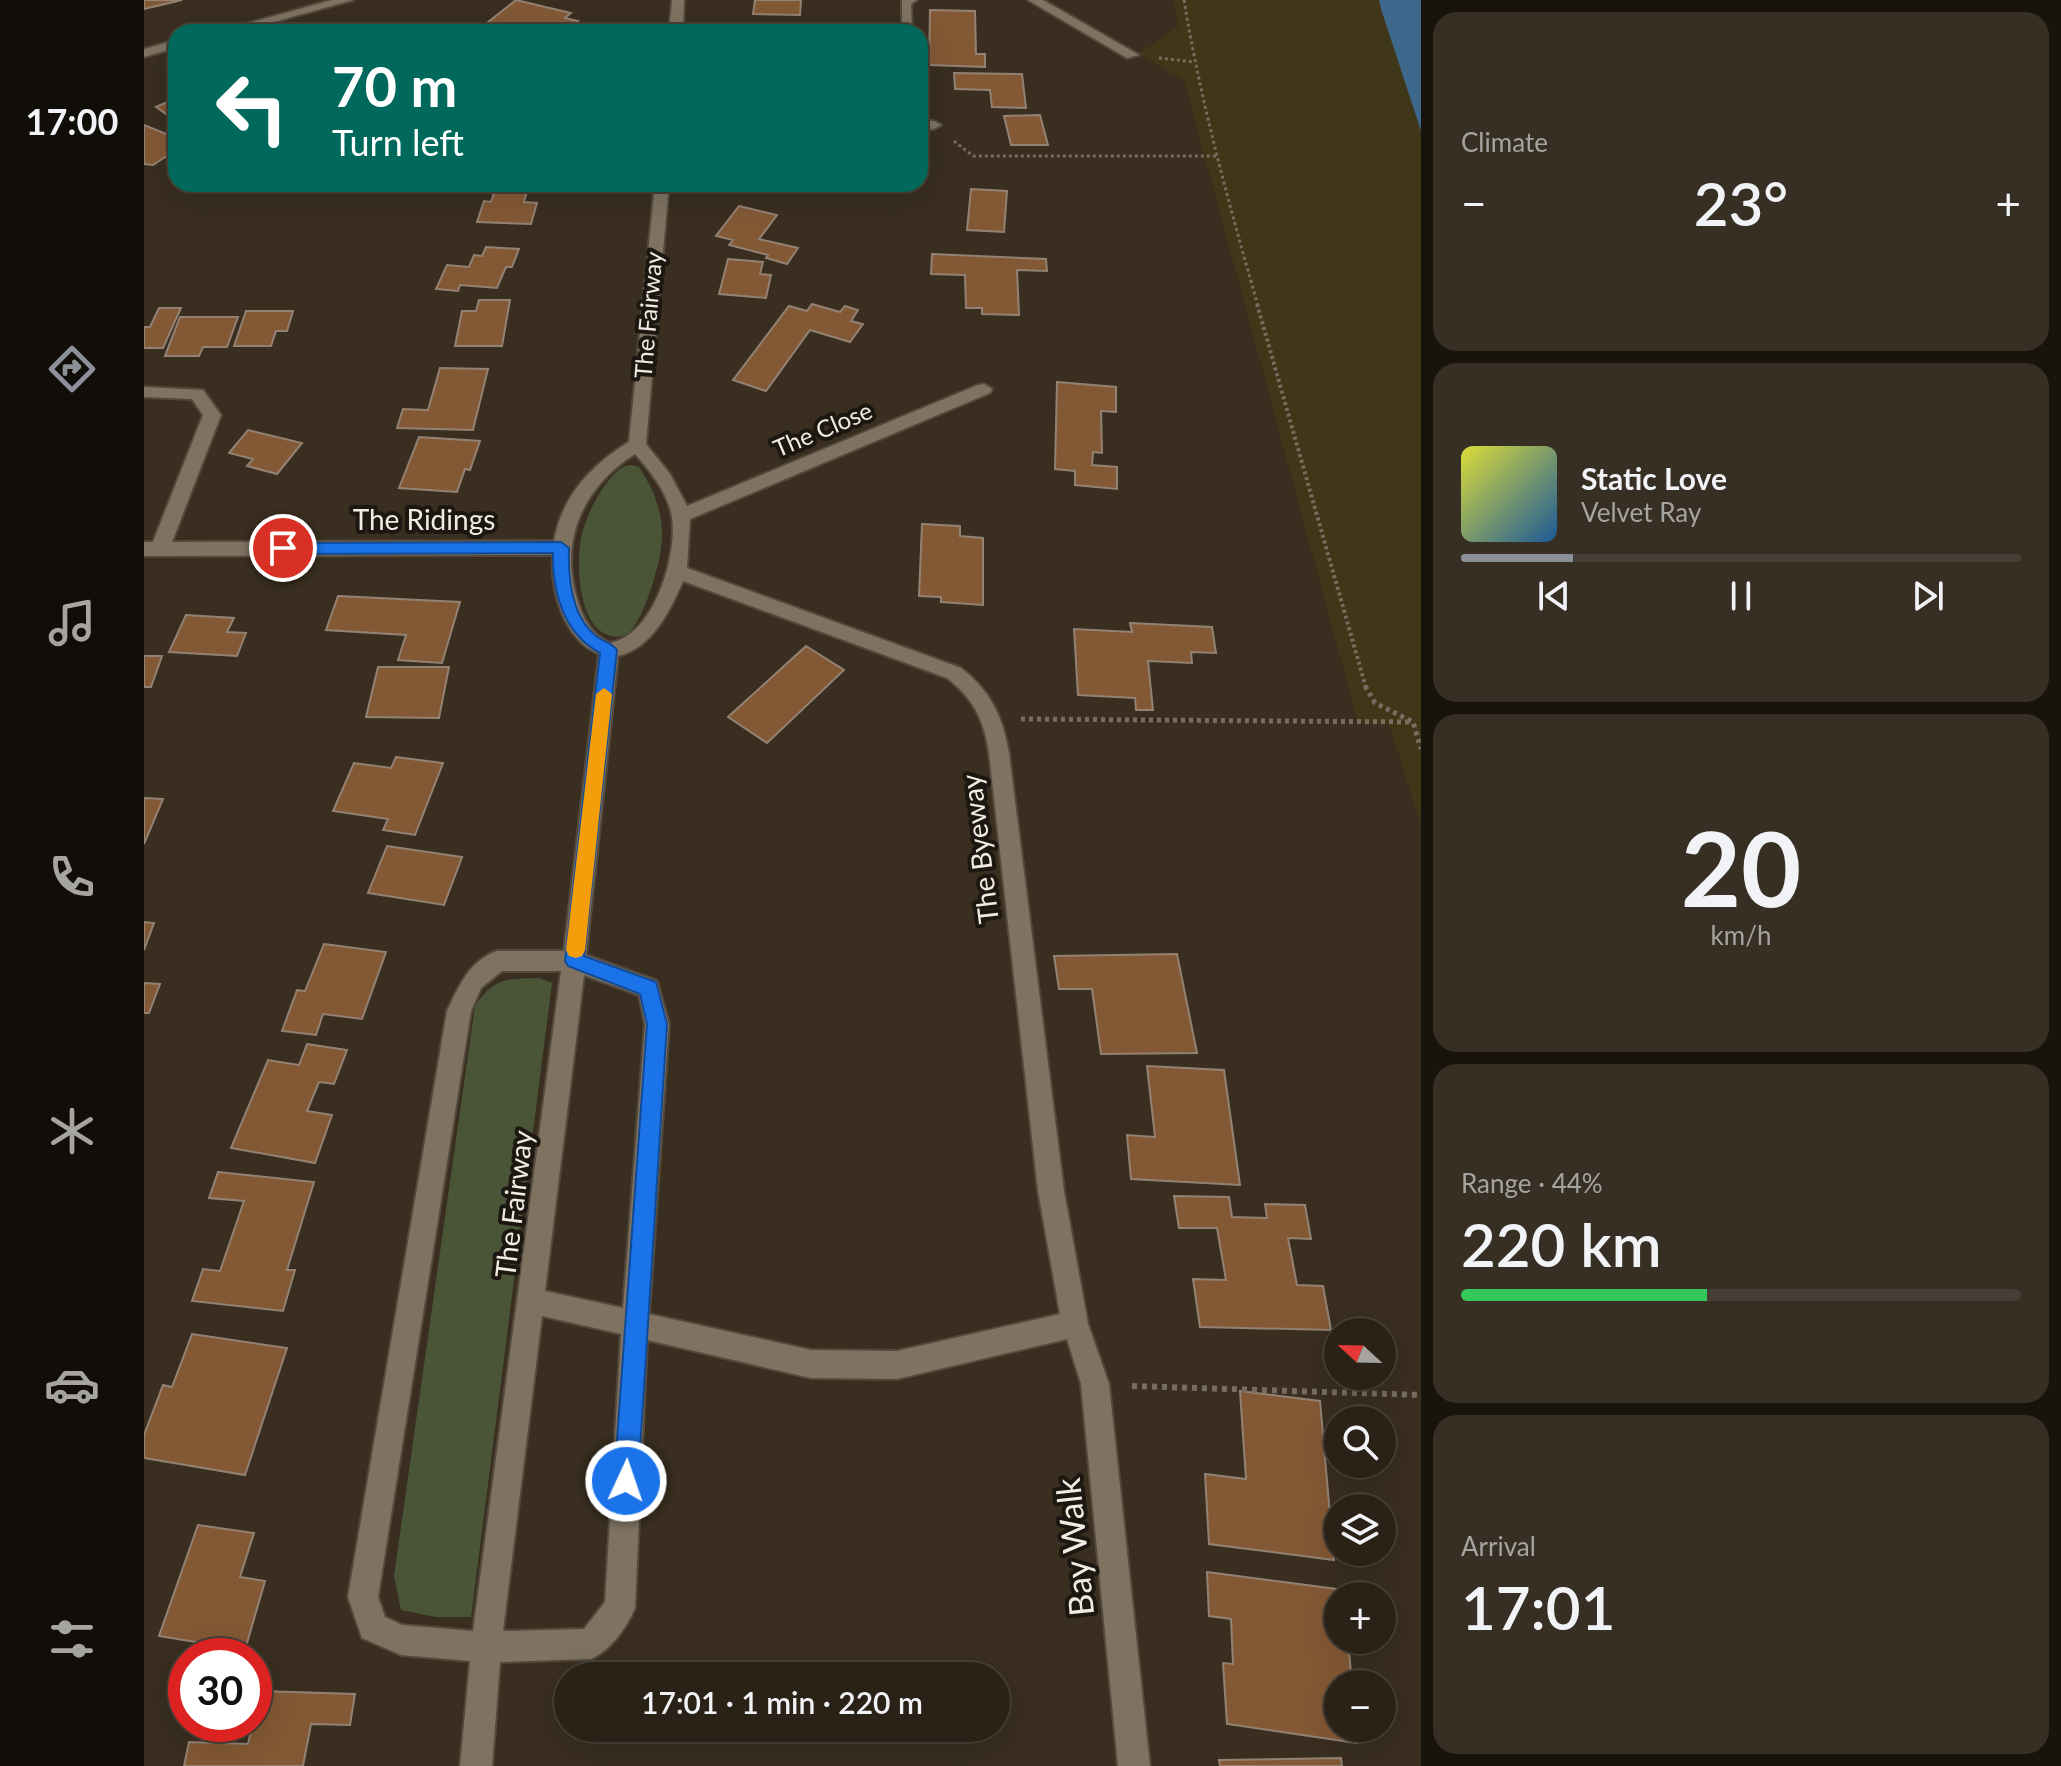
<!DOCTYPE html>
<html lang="en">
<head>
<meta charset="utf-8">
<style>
  body { margin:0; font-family:Lato,sans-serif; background:#372f24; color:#f1f3f6; height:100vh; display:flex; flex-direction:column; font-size:30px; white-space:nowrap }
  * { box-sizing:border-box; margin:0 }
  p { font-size:26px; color:#a6a4a1 }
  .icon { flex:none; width:44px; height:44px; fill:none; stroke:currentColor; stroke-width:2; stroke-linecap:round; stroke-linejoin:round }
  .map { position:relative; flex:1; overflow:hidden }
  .drawer { display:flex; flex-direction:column; gap:12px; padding:12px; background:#18130d; width:640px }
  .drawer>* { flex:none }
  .banner { position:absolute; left:24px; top:24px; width:760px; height:168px; border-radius:24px; box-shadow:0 8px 32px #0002,0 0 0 2px #473f36; background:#00695c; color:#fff; overflow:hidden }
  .needle { width:52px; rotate:292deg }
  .tools { position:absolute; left:1180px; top:1318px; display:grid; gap:16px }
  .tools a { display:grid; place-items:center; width:72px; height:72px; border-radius:50%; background:#2b2217; box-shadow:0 8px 32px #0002,0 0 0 2px #473f36; font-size:40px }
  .speed { position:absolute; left:24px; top:1638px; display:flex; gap:16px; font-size:40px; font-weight:700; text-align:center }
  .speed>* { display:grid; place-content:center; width:104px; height:104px; border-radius:50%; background:#2b2217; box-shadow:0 8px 32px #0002,0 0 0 2px #473f36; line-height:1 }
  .speed .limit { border:12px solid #d22; background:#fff; color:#111 }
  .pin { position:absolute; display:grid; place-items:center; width:68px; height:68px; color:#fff; margin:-34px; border:4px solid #fff; border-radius:50%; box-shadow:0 2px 8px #0007 }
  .me { position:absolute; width:88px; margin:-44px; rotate:3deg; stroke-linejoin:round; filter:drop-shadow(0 0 6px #0008) }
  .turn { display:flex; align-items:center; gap:28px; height:168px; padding:0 32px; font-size:36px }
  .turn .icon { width:104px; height:104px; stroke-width:2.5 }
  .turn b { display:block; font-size:56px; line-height:68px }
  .big { font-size:60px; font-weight:600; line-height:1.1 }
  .drawer .widget { flex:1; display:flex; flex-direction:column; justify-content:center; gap:12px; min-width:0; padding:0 28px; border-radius:24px; background:#372f24 }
  .drawer .dial { align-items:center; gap:0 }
  .dial b { font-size:104px; line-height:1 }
  .song { display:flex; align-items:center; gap:24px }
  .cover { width:96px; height:96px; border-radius:12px; background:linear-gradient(135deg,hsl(60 70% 55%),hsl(210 70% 35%)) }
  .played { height:8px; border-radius:4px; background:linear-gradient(90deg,#8c9099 20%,#473f36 20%) }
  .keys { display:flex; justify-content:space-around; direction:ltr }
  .heat { display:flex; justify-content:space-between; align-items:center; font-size:44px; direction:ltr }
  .charge { height:12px; border-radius:6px; background:linear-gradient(90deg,#34c759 44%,#473f36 0) }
  .trip { position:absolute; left:410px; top:1662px; width:456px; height:80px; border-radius:40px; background:#2b2217; box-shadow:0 8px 32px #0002,0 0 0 2px #473f36; font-weight:600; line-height:80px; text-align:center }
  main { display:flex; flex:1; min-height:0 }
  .tabs { display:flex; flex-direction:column; width:144px; justify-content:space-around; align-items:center; background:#110e09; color:#a6a4a1 }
  .tabs .icon { width:56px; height:56px }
  .tabs .active { color:#8c9099 }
  .tabs b { font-size:36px; color:#f1f3f6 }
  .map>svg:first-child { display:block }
</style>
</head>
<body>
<main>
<nav class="tabs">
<b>17:00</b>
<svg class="icon active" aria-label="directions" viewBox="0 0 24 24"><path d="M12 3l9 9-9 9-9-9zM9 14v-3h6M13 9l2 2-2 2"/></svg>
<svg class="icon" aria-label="music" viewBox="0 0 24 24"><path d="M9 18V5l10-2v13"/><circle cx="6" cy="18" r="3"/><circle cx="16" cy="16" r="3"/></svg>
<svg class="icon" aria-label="phone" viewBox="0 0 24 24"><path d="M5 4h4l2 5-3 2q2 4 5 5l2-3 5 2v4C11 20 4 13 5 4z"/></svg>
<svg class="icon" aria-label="climate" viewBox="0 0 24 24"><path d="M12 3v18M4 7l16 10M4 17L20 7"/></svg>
<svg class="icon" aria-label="car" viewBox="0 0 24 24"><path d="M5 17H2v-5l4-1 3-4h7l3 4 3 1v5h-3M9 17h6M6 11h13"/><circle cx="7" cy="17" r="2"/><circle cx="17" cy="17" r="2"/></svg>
<svg class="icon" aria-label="filters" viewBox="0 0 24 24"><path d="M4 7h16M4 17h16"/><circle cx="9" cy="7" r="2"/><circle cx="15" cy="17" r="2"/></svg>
</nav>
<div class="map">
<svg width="1277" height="1766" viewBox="0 0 1277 1766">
  <rect width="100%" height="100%" fill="#392e1f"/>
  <path fill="#4a5538" d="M487 465 495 467C518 502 524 532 512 572 507 590 500 613 488 629 483 636 475 638 467 636 434 629 432 564 437 538 441 520 449 503 459 488 467 478 474 466 487 465Z
    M395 978 408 983 327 1617H292L257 1610 250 1576 331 1006C351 977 361 979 395 978Z"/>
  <path fill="#3f3717" d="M1030 0H1277V825L1245 724 1214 723 1040 80 994 54 1034 27Z"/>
  <path fill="#3d688c" d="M1235 0H1277V131L1237 9Z"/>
  <path fill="#835935" stroke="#938274" stroke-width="2" d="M0 0H38L0 9Z
    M372 0 427 13 421 18 434 21 421 32H381L344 22Z
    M611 0H657L656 15 609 14Z
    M786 10 831 11 832 54H841V67L785 65Z
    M810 73 878 74 882 108 848 107 846 90 811 89Z
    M32 98V121L12 107Z
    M896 115 904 145H867L860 116Z
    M0 125 32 138V150L9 165 0 164Z
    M694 184H727L729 190 696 193Z
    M352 187 384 188 380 202 393 203 387 224 333 222 340 201 347 202Z
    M827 189 863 191 860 232 823 230Z
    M595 206 633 215 615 239 654 248 643 264 622 258 624 255 585 245 589 240 572 236Z
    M342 247 375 249 368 267H362L353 288 316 285 314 291 292 289 303 265 325 267 330 255 338 256Z
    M788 254 902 259 903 271 873 270 875 315 838 314V308H822L821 275 787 274Z
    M584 259 619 262 616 274 627 275 622 298 575 294Z
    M335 300H366L358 346H311L318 311H332Z
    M668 304 696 312 701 306 714 310 707 321 719 324 706 342 666 330 622 391 589 380 645 306 663 311Z
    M15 308H37L19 348H0V327H6Z
    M102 311H149L143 331H132L127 346H90Z
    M36 317H94L83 347H59L55 356H21Z
    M296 368 344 369 329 430 253 428 259 409 284 410Z
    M913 382 972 387V412L957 411 958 453 949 452 948 465 973 467V489L931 485V471L911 469Z
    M104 430 158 443 133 474 103 466 109 459 85 453Z
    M275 437 336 441 326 470 321 469 313 492 255 488Z
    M778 524 816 526V536L839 538V605L797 602V597L775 596Z
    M194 596 316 602 298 663 254 660 262 635 182 630Z
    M42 615 90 618 83 632 102 633 93 656 25 652Z
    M986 623 1068 627 1072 653 1047 652 1048 663 1004 661 1009 710H992L991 698 934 695 930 629 988 632Z
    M662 646 700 670 623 743 584 717Z
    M0 656H18L7 687H0Z
    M234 667H305L295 718 222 717Z
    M252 757 299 763 271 835 239 830 244 819 189 811 210 763 247 768Z
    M0 798 19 799 0 844Z
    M243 846 318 857 300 905 224 893Z
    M0 922 10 923 0 950Z
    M180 944 242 952 218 1019 179 1014 172 1035 138 1031 153 990 161 991Z
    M1033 954 1053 1053 957 1054 948 989H915L910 956Z
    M0 983 16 984 5 1013H0Z
    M163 1044 203 1050 190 1084 175 1082 163 1111 188 1115 171 1163 87 1148 124 1060 155 1065Z
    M1003 1066 1080 1070 1096 1185 987 1179 983 1135 1011 1137Z
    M74 1172 170 1182 143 1270H151L139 1311 48 1301 59 1269 76 1271 100 1201 65 1198Z
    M1030 1196 1085 1197 1088 1217 1123 1218 1121 1204 1161 1205 1167 1239 1144 1238 1153 1285 1179 1286 1187 1330 1056 1327 1049 1279 1082 1280 1073 1228H1035Z
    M48 1334 143 1348 101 1475 0 1458V1435L19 1385 28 1387Z
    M1096 1391 1176 1401 1190 1560 1065 1544 1061 1474 1102 1479Z
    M54 1525 110 1533 96 1577 121 1581 101 1650 15 1636Z
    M1063 1572 1200 1590V1596H1194V1640H1204L1208 1684H1194V1728H1212L1213 1743 1083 1724 1079 1663 1089 1664 1087 1619 1065 1616Z
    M116 1691 211 1694 206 1725 167 1724 159 1766H40L45 1742 104 1744Z
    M1197 1758 1198 1766H1076L1075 1760Z"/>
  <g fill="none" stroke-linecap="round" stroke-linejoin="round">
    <g stroke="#52493c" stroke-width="4">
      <path id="service" d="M758 0H773L767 4 768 32H758Z"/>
    </g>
    <g stroke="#52493c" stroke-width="4">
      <path id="minor" d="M188 0H209L94 32H72Z
        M528 0H540L539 32H525Z
        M884 0H899L995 55 983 58Z
        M32 40V48L0 57V49Z
        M776 121H790L797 125 790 129H776Z
        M511 184H525L502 444 526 474 543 506 834 385 840 384 848 389 846 393 546 519 543 568 817 668C846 690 859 717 865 753L920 1191 944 1324 965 1384 1006 1766H974L937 1384 923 1339 753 1379 667 1378 503 1340 491 1608C483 1627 466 1651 447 1659L356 1662 348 1766H316L326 1661 257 1655 218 1638 204 1597 303 1011C315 986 325 961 353 951H420L455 654C420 640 406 590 409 555L0 556V542H9L59 415 48 399 0 397V387L59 390 77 415 28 542 410 541C418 496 447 465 485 442ZM491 454C506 471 521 489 527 512 536 550 511 636 466 643 447 635 439 618 433 599 415 539 440 486 491 454ZM539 581 803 678C830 699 840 720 845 753L894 1191 916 1314 753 1351 667 1350 505 1314 525 1024 513 981 442 955 474 656C508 648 526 611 539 581ZM358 971H417L329 1631 258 1625 241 1617 234 1597 327 1011 337 988ZM440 975 495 995 501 1024 479 1308 401 1291ZM398 1316 477 1334 461 1602 440 1629 359 1631Z"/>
    </g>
    <path stroke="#766c5f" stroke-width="3" stroke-dasharray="3 3" stroke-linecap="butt" d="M1040 0C1057 104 1085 204 1114 306
      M1015 58 1050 62
      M810 141 829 156H1072"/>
    <path stroke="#766c5f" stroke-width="4" stroke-dasharray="3 3" stroke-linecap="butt" d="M1113 304 1222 688"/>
    <path stroke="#766c5f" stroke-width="5" stroke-dasharray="4 4" stroke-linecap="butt" d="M1221 686 1231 703 1269 722 1277 749
      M877 719 1267 722"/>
    <path stroke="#766c5f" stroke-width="6" stroke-dasharray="5 5" stroke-linecap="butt" d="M988 1386 1277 1395"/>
    <use href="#service" fill="#7f7261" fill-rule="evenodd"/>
    <use href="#minor" fill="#7f7261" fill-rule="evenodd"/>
  </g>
  <path fill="#1a73e8" stroke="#114b97" stroke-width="2" d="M417 542 425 548C424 577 427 616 452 636 459 642 467 642 473 650L440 956 512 982 523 1024 494 1481 490 1489 482 1493 474 1489 470 1481 503 1024 496 994 424 966 421 961 456 653C420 634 408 592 409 553L139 554 131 548 139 543Z"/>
  <path fill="#f59e0b" d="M460 688 468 694 441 950 438 956 432 958 425 956 422 950 452 694Z"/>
  <g text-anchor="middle" stroke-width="8" stroke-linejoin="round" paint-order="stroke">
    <g font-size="24" fill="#f2ebe1" stroke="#1c1710">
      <text transform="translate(505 315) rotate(-85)" y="8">The Fairway</text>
      <text transform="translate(679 430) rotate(-23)" y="8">The Close</text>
    </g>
    <g font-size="28" fill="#f2ebe1" stroke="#1c1710">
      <text x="280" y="530">The Ridings</text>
      <text transform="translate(836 849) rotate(-97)" y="10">The Byeway</text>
      <text transform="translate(370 1204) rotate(-83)" y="10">The Fairway</text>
    </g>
    <g font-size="34" fill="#f2ebe1" stroke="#1c1710">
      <text transform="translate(931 1547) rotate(-96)" y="12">Bay Walk</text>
    </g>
  </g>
</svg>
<div class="tools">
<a><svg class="needle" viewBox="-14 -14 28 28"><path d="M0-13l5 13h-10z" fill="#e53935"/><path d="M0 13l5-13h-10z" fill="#a6a4a1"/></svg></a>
<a><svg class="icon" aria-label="search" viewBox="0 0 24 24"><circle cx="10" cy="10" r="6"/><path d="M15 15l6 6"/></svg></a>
<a><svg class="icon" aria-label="layers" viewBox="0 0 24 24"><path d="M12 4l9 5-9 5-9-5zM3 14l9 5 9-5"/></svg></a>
<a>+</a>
<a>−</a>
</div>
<div class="speed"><div class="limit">30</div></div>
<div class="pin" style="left:139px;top:548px;background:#d93025"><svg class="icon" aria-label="arrive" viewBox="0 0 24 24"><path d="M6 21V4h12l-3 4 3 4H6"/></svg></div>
<svg class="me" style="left:482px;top:1481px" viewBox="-20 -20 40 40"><circle r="17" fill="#1a73e8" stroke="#fff" stroke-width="3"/><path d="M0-11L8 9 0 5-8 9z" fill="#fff"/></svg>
<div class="trip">17:01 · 1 min · 220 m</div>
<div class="banner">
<div class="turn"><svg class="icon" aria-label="left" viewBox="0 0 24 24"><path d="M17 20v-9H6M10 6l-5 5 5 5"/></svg><div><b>70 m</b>Turn left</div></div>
</div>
</div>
<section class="drawer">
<div class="widget"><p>Climate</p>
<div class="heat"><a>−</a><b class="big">23°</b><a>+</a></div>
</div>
<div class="widget">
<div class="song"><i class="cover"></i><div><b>Static Love</b><p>Velvet Ray</p></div></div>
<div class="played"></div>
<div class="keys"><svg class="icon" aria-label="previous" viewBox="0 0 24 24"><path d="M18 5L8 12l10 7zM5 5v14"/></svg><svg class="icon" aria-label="pause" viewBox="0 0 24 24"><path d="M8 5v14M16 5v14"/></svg><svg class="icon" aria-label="next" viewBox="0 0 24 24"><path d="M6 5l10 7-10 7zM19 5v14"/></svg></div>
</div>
<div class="widget dial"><b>20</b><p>km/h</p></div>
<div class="widget"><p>Range · 44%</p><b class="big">220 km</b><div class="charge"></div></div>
<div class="widget"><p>Arrival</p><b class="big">17:01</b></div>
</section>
</main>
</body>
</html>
